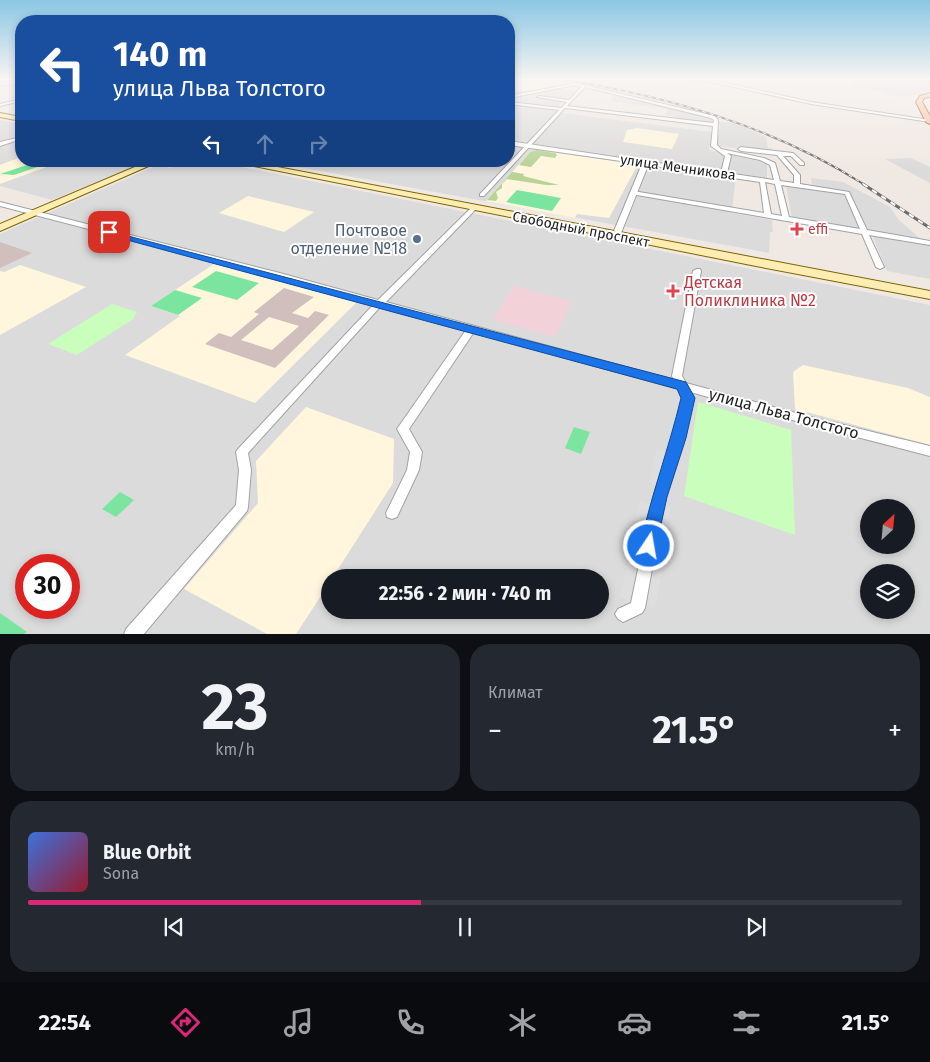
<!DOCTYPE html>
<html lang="ru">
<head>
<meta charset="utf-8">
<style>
  body { margin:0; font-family:"Fira Sans",sans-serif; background:#242831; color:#f1f3f6; height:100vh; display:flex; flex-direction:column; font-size:19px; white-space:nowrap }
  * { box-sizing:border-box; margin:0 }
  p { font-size:16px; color:#9ea1a6 }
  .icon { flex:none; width:28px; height:28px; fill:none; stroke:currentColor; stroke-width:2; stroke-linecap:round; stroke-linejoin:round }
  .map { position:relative; height:634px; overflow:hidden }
  .sheet { display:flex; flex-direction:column; gap:10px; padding:10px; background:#0d0f14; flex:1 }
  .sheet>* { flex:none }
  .top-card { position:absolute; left:15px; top:15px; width:500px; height:152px; border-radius:20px; box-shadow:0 2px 8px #0003; background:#1a4fa0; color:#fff; overflow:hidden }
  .needle { width:32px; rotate:26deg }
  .fabs { position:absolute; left:860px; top:499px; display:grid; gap:10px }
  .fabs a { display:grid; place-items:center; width:55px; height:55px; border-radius:50%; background:#171b24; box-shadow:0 2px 8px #0003; font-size:25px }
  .speed { position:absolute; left:15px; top:554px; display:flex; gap:10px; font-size:25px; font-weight:700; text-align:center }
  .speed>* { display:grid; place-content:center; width:65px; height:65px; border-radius:50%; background:#171b24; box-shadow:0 2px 8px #0003; line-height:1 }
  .speed .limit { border:8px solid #d22; background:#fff; color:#111 }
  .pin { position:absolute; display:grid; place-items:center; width:42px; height:42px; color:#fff; margin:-21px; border-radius:10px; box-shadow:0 2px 8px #0006 }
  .me { position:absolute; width:55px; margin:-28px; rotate:12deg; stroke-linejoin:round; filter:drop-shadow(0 0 4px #0008) }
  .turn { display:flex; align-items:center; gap:18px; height:105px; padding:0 15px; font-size:22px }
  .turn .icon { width:65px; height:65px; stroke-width:2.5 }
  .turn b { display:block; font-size:35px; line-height:42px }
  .lanes { display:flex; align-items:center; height:48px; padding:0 15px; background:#0003; justify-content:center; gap:25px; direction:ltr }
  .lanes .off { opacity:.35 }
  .big { font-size:38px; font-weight:700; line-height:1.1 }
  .sheet .card { flex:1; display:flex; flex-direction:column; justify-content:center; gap:8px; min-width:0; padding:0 18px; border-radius:20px; background:#242831 }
  .sheet .dial { align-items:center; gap:0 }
  .dial b { font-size:65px; line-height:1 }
  .song { display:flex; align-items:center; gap:15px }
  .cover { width:60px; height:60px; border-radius:8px; background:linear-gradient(135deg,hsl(220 70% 55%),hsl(350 70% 35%)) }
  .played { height:5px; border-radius:2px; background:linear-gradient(90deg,#db2777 45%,#363941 45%) }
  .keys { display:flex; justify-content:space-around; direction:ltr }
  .heat { display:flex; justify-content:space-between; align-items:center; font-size:28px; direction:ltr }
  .sheet .tiles { flex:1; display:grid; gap:10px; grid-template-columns:1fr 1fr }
  .card:last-child { grid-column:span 2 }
  .trip { position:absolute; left:321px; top:569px; width:288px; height:50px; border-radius:25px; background:#171b24; box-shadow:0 2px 8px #0003; font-weight:700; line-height:50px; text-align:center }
  .tab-bar { display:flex; height:80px; justify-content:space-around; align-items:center; background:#090b0e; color:#9ea1a6 }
  .tab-bar .icon { width:35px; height:35px }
  .tab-bar .current { color:#db2777 }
  .tab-bar b { font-size:22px; color:#f1f3f6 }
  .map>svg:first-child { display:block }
</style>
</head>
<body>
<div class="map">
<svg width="930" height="635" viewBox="0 0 930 635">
  <rect width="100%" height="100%" fill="#f0e8e3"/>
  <path fill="#dcdbdb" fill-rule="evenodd" d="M549 86 576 90 557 108 509 102V91L540 90Z
    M616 95 712 118 713 121 735 123 766 137 768 148H772L773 152 717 146 720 125 676 119V117L666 115 668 109 610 101Z
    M509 103 557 109 555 112 712 132 709 150 767 163V178L509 140Z
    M0 120 21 124V135L0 142Z
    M21 140V161L144 162 52 200 0 186V147Z
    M509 146 735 181 732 213 772 220 773 232H770L769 253 266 161H509Z
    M911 158 930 167V183L885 159Z
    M185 161H211L930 305V634H0V234L158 165 170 168ZM869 508H906V545H869ZM26 565H69V608H26ZM869 572H906V610H869ZM330 578H600V610H330Z
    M811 178 843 182 890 207 899 220 926 244 930 245V279L887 271 871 232 792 219 786 185 813 189Z"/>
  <path fill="#f2d1d9" d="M513 286 572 301 555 337 493 320Z"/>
  <path fill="#e8d5ea" d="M850 79 930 83V91L907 97 883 94 882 91 852 87Z"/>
  <path fill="#fff6dd" d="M509 79H513L551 85 540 90 509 91Z
    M637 128 679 134 672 149 623 142 627 130Z
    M537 150 634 164 637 166 609 218 577 214 575 218 486 201 530 152Z
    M21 157V161H63L0 184V165Z
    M248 196 314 212 284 232 219 213Z
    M214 264 279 280 357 302 255 403 125 355 180 316 151 306Z
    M20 265 86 287 0 335V271L4 272Z
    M803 365 908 388 930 397V445L795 409 793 372Z
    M306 407 394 439 393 483 333 577 330 578V582L296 634H267L184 589 258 503 256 461Z"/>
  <path fill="#b8d395" d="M537 150 555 153 557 155 555 158 541 156 531 167 519 165 530 152Z
    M512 172 524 174 523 176 559 185H546L507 179 502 184V188L496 192 498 198 496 201 487 200Z"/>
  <path fill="#cafebd" d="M112 304 137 312 133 319 77 355 48 344Z
    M698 402 791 430 795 535 684 496Z"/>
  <path fill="#7be59f" d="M39 161 46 164 14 175 0 174Z
    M517 190 561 198 552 211 506 202Z
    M216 271 259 283 237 300 192 287Z
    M175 290 202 298 178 315 151 306Z
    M574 427 590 432 581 454 565 448Z
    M120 492 134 500 116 517 102 509Z
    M0 613 27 632 24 634H0Z"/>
  <path fill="#dedede" d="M657 448 665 451 658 486 649 483Z
    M640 501 649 505 640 548 630 544Z
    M662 502 671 505 663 548 654 545Z
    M632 547 641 551 630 601 620 597Z
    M654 554 664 558 655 609 645 605Z"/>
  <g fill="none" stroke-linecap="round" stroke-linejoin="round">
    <path fill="#a0e1de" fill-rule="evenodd" d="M882 79 930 81V85L885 81Z"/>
  </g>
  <path fill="#d0bfbc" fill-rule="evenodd" d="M0 242 32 253 0 268Z
    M284 288 314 297 292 313 308 318 315 311 329 315 275 368 205 344 219 333 231 337 259 314 254 312ZM269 317 299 326 272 350 241 340Z"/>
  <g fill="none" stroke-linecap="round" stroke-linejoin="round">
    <g stroke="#a2a2a2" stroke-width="2">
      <path id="minor" d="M687 79 721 82 811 102 930 120V122L811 104 721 84Z
        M575 83 715 116 718 120 717 145 721 149 764 158 775 163 780 181 794 183V175L777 155 741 151 738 149 741 147 793 153 804 163V165H800L791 156H783L800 175V184L849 192 867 230 930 241V245L869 235 884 267 880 269 876 267 862 234 631 194 630 193 633 191 764 213 760 182 646 165 643 163 646 161 721 173 725 156 711 146 713 126 565 108 484 196H480V194L559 110 509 104V102L561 108 567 102 537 97 539 96 569 100 581 87 575 85 509 98V96ZM585 87 711 118 714 120 713 123 567 106ZM727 153 760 160 770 165 774 180 727 173 731 156ZM765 182 775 184 782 216 771 214ZM781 185 845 194 860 229 789 217Z
        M21 99V101L0 106V104Z
        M21 137V139L0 146V142Z
        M274 161H281L273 166H269V164Z
        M0 202 276 272 378 300 471 208H475V210L386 302 674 380 672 376 693 271 697 269H700L701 271 682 376 686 383 807 416 930 446V456L807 424 690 392 693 398 685 438 665 497 645 608 642 613 623 622 618 619 615 614 618 609 631 603 653 497 673 438 683 398 678 389 474 332 409 429 422 452 419 470 397 517 392 519 387 517 386 513 407 470 410 452 397 429 466 330 381 306 248 453 251 470 248 507 247 511 143 635H124L126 629 236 505 239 470 236 452 238 449 374 304 270 276 0 206Z"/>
    </g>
    <g stroke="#a2a2a2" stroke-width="2">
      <path id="tertiary" d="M21 82V84L0 85V83Z
        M509 141 648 162 649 163 621 233 618 234 614 231 642 164 509 145Z"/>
    </g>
    <g stroke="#7a6500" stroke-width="2">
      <path id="secondary" d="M0 113 21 117V121L0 117Z
        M149 161H160L0 231V224Z
        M229 161H246L930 291V299L756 266Z"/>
    </g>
    <g stroke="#983b00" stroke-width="2">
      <path id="primary" d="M930 93V97L924 98 922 102 930 116V124L926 122 916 102 920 96Z"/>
    </g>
    <use href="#minor" fill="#fff" fill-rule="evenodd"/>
    <use href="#tertiary" fill="#fff" fill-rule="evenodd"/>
    <use href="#secondary" fill="#feedb3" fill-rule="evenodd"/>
    <use href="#primary" fill="#ffb799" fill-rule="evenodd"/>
    <g stroke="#6c6c6c" stroke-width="2">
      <path id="rail-far1" d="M562 79C670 97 772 126 865 185"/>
    </g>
    <g stroke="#6c6c6c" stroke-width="3">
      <path id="rail" d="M863 184 930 228"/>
    </g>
    <use href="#rail-far1" stroke="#fff" stroke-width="1" stroke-dasharray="4" stroke-linecap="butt"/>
    <use href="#rail" stroke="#fff" stroke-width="2" stroke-dasharray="5.5" stroke-linecap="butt"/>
  </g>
  <linearGradient id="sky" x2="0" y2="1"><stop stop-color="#8bc6e4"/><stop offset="0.47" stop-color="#f8f5f2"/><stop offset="1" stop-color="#f8f5f2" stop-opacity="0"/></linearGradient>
  <rect width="930" height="168" fill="url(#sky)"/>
  <path fill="#1a73e8" stroke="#114b97" d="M105 230 686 382 695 398 686 438 667 497 655 552 649 555 642 552 640 546C651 496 669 448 681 398L677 389 105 234Z"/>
  <g fill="#e0444e" stroke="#fff" stroke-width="2">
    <path d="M794.5 221.5h5v5h5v5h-5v5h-5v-5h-5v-5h5z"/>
    <path d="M670.5 283.5h5v5h5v5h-5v5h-5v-5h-5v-5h5z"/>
  </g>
  <circle fill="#5c6f8a" stroke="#fff" stroke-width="2" cx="417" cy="239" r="5"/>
  <g text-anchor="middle" stroke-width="4" stroke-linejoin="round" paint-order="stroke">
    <g font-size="14" fill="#1e1e1e" stroke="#fff">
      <text transform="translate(678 167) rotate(8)" y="5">улица Мечникова</text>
      <text transform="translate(581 229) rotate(11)" y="5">Свободный проспект</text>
    </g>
    <g font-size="14" fill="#be3a42" stroke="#fff" text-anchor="start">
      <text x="808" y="234">effi</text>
    </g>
    <g font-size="16" fill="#4e5e75" stroke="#fff" text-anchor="end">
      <text x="407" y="236">Почтовое<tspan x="407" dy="18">отделение №18</tspan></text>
    </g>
    <g font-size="16" fill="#be3a42" stroke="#fff" text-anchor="start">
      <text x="684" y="288">Детская<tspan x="684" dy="18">Поликлиника №2</tspan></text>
    </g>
    <g font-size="16" fill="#1e1e1e" stroke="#fff">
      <text transform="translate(784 413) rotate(15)" y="6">улица Льва Толстого</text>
    </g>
  </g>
</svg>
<div class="fabs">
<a><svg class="needle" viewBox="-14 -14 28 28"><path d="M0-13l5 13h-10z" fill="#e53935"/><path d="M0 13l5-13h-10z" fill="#9ea1a6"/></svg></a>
<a><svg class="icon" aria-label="layers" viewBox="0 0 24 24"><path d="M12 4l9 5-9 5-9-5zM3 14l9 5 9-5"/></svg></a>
</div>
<div class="speed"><div class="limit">30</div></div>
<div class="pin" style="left:109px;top:232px;background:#d93025"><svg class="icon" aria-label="arrive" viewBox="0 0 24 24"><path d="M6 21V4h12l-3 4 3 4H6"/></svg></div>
<svg class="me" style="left:649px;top:546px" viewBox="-20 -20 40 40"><circle r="17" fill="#1a73e8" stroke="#fff" stroke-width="3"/><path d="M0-11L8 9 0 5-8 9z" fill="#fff"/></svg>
<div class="trip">22:56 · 2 мин · 740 m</div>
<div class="top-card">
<div class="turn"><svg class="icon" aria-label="left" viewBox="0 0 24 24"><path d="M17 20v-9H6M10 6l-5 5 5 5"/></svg><div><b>140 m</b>улица Льва Толстого</div></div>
<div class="lanes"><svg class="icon" aria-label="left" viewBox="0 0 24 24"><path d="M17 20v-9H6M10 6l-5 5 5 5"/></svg><svg class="icon off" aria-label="ahead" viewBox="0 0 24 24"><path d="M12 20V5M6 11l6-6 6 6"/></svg><svg class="icon off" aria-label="right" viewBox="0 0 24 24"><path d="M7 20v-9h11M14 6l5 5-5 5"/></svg></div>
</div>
</div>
<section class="sheet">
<div class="tiles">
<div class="card dial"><b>23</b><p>km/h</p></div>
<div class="card"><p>Климат</p>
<div class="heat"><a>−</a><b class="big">21.5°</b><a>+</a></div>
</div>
<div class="card">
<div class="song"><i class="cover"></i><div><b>Blue Orbit</b><p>Sona</p></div></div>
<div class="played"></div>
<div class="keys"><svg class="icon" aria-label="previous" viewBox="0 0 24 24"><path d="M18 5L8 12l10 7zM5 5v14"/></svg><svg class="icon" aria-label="pause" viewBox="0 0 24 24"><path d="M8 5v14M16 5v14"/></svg><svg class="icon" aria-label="next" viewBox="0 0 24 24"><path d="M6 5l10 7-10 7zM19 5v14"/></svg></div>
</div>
</div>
</section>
<nav class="tab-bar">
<b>22:54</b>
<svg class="icon current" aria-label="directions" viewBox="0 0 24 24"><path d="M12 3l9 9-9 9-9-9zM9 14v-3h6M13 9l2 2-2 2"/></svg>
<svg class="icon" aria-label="music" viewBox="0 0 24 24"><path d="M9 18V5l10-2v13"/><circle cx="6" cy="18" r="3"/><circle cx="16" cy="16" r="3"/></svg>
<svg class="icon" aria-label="phone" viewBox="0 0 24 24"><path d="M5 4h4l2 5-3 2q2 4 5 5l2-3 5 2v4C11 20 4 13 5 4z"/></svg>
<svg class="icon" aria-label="climate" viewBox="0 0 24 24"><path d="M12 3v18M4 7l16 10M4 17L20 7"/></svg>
<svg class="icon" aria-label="car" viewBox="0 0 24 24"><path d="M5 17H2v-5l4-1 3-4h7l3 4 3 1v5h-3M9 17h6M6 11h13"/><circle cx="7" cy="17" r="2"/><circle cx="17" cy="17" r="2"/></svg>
<svg class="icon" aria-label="filters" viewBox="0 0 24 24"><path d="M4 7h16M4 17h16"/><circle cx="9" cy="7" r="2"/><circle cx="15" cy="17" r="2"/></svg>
<b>21.5°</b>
</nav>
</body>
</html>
